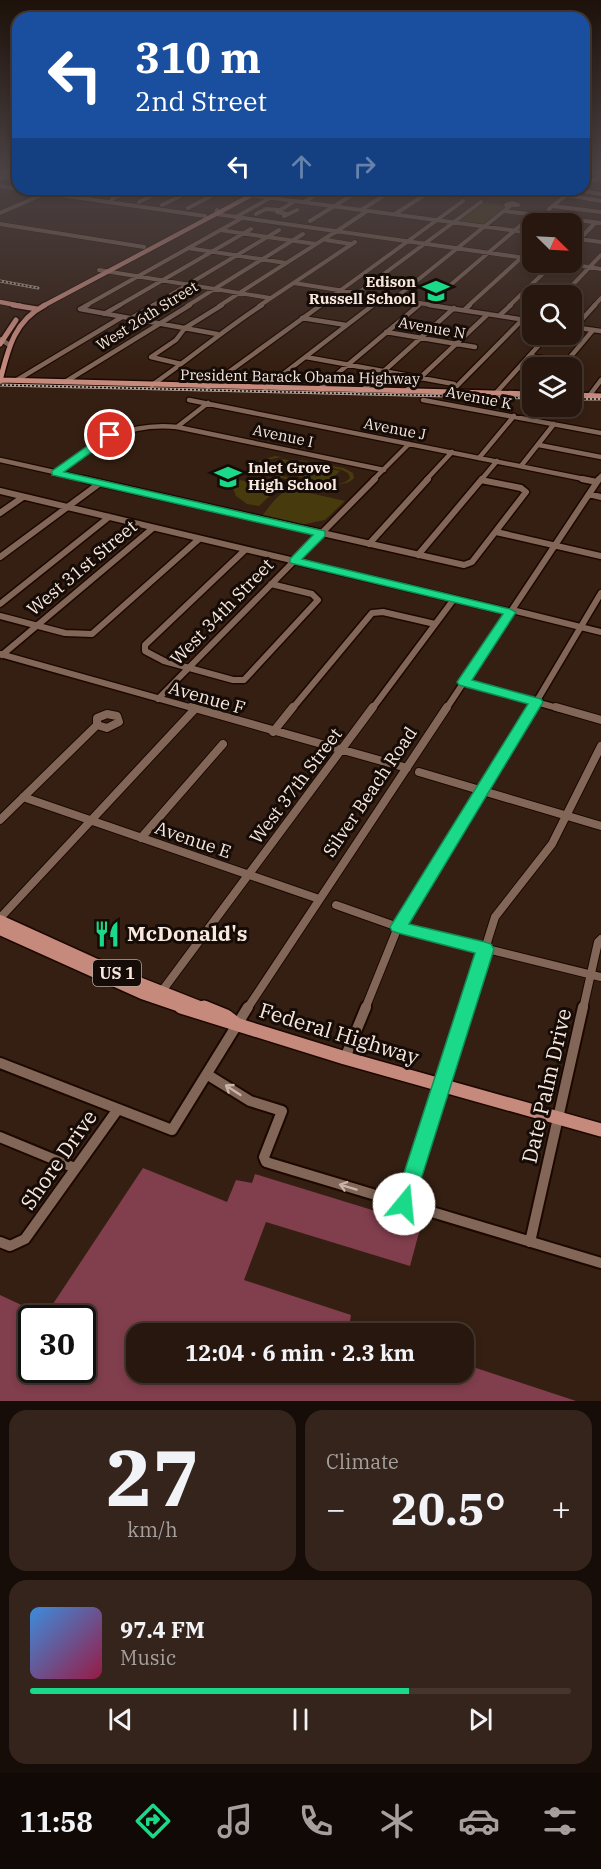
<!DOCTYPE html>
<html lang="en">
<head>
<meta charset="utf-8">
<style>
  body { margin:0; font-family:"IBM Plex Serif",serif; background:#34241c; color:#f1f3f6; height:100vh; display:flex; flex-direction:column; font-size:22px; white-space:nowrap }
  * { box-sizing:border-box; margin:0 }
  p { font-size:20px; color:#a59f9e }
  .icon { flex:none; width:33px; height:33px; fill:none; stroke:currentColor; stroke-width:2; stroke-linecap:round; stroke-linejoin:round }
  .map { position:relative; height:1401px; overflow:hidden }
  .details { display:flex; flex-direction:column; gap:9px; padding:9px; background:#160d08; flex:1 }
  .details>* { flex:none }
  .top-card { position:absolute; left:12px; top:12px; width:578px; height:183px; border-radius:18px; box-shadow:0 3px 9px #0003,0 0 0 2px #44362e; background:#1a4fa0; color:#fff; overflow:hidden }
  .needle { width:39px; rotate:114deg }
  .controls { position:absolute; left:522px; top:213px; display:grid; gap:12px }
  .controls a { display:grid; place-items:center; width:60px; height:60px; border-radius:12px; background:#28170e; box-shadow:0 3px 9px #0003,0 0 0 2px #44362e; font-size:30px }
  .speed { position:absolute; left:18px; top:1305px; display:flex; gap:12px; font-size:30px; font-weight:700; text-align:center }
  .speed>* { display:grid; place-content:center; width:78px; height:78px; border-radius:50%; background:#28170e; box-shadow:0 3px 9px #0003,0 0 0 2px #44362e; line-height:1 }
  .speed .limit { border:3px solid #111; border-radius:9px; background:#fff; color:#111 }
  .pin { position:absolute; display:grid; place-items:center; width:51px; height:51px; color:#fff; margin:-26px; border:3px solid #fff; border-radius:50%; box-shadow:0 2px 6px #0007 }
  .me { position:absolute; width:66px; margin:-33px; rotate:17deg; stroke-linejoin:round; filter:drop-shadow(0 0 4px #0008) }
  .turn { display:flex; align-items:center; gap:21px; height:126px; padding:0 24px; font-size:27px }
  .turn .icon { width:78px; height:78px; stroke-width:2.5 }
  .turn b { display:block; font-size:42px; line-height:51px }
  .lanes { display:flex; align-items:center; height:57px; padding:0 24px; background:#0003; justify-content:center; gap:30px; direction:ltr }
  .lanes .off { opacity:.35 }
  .big { font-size:45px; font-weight:700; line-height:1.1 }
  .details .tile { flex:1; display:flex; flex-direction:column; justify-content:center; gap:9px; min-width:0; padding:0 21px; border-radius:18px; background:#34241c }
  .details .dial { align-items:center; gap:0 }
  .dial b { font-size:78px; line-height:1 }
  .song { display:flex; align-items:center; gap:18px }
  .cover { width:72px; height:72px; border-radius:9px; background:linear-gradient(135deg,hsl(210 70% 55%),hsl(340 70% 35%)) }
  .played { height:6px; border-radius:3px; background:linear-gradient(90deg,#1ad988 70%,#44362e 70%) }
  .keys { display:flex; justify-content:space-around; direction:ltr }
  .heat { display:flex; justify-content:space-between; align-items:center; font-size:33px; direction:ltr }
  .details .tiles { flex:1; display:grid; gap:9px; grid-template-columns:1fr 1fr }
  .tile:last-child { grid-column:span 2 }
  .trip { position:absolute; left:126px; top:1323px; width:348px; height:60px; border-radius:18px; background:#28170e; box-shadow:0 3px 9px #0003,0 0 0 2px #44362e; font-weight:700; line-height:60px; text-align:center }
  .tab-bar { display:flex; height:96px; justify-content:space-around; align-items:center; background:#100906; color:#a59f9e }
  .tab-bar .icon { width:42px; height:42px }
  .tab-bar .active { color:#1ad988 }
  .tab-bar b { font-size:27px; color:#f1f3f6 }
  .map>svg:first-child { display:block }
</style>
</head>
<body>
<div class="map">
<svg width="601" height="1401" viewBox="0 0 601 1401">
  <rect width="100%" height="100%" fill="#351f12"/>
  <path fill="#473b0d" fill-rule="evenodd" d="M481 203 508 206 484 226 455 222Z
    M275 456 344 468 353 473 354 478C342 494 271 479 258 468L259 461ZM282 457 342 470 348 473 350 478C337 494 286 476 268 472L261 467 266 460Z
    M283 459 340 471 327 483 270 470Z
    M240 480 275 488 276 490 259 506 247 504 236 496 233 488Z
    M292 489 345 501 325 520 300 525 262 516C271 505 278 492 292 489Z"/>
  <path fill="#813e4d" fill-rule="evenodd" d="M143 1168 227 1202 236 1180 252 1183 255 1174 421 1225 410 1266 266 1222 244 1280 351 1315 348 1333 136 1334V1372H464V1364L576 1401H0V1295L45 1316ZM82 1318V1370H32V1318Z"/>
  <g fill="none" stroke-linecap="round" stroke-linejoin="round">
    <g stroke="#1c0801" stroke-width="5">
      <path id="minor-far4" d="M0 178 18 177
        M584 181 596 180 601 176
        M0 186 18 189
        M18 189 205 216
        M206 189 532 233
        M302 189 296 192 314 196
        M403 189 432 195C439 192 444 195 452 195 459 195 462 191 471 192L475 189
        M572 189 601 194
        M68 193 76 189
        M567 195 601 201
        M90 196 105 189
        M112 199 134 189
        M139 202 166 189
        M304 202 326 189
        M512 203 518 205H506Z
        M162 205 195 189
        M552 206 601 212
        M188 208 221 191
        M549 209 570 192 559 189
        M217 210 216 214 532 259
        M361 210 390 192
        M504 211 601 223
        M0 213 44 194
        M256 214 266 209 279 210
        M287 214 277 212 295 201
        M395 214 423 196
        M284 216 297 210
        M236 217 286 189
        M310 221 362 189
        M0 224 144 247
        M220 230 316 244
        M334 233 367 211
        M572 238 601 242
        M326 240 351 244
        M572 247 596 222
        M188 248 286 263
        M557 262 601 269
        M99 270 270 298
        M294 283 438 306
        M358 293 481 202
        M562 296 601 255
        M394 299 510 206
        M428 304 534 214
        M85 306 242 218
        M118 306 251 229
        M152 306 279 230
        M187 306 303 234
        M219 306 335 232
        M259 306 355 242
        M319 306 463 201
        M371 306 383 297
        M417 306 421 303
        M468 306 532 248
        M509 306 555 262
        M594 306 601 298"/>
    </g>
    <g stroke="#1c0801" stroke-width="7">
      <path id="minor-far3" d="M429 305 532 321
        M80 309 88 305
        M80 309 217 334
        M464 310 470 305
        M104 314 120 305
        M500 315 511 305
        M302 318 346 325
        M130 319 154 305
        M572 327 601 331
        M575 327 595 305
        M386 332 475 347
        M0 339 8 344
        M529 356 565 362
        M306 357 454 384
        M181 364 151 357 176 340 185 328 222 305
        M561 368 593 330
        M17 380 122 317
        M65 382 190 305
        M152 385C190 359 223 330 262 305
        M208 387 321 305
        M265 388 373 305
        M319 389 419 305
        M363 390 454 308
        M406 391 488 314
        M452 391 523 319
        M495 394 549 334
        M589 396 601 380
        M189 400 589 480
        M423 400 601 433
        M177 427 208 403
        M539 445 601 457
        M479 458 514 416
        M0 460 90 480
        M521 466 554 424
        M56 473C97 443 124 422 177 427L384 470
        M373 480 409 444
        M426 480 452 452
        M481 480 497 461
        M598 480 601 476"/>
    </g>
    <g stroke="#1c0801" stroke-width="9">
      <path id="minor-far2" d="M83 479 464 565 472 562 526 492 521 488 481 480
        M582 479 597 482
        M0 491 510 612
        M589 494 601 497
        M0 513 23 497
        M496 532 601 556
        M369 544 428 479
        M245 550 145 645V651L164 661 233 680H244L318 600 312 594 271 584
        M418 555 482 479
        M0 557 100 483
        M0 604 109 517
        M512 610 601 632
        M0 616 65 633 92 634 199 539
        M0 654 196 709
        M2 655 153 528
        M464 682 561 709
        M158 699 375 479
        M292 709 372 613 383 612 435 624
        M372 709 454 599
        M446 709 599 479
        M532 709 601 593"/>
    </g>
    <g stroke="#1c0801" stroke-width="10">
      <path id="minor-far1" d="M191 707 407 768
        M556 707 601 720
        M107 714 117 716 119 722 107 728 97 725V718Z
        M273 732 293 707
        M419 772 601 826
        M23 797 319 899
        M0 820 97 725
        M141 838 223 744
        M336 905 398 927 601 977
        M0 918 194 710
        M162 991 373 707
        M247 1009 447 707
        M365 1009 398 927 533 707
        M466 1009 495 917 552 844 601 746
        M583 1009 598 942 601 939"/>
    </g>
    <g stroke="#1c0801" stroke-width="14">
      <path id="minor" d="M345 1058 366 1007
        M0 1063 172 1130 248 1007
        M208 1075 250 1101 282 1111 264 1157 266 1162 601 1263
        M0 1137 75 1168
        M404 1204 466 1007
        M0 1242 10 1246 25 1239 118 1109
        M530 1242 583 1007"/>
    </g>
    <g stroke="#1c0801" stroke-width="6">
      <path id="major-far3" d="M0 302 21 306
        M43 306 263 189"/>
    </g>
    <g stroke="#1c0801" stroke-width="8">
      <path id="major-far2" d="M13 305 37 309
        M0 344 16 320
        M0 380 532 394
        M0 381C8 349 14 321 45 305
        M572 395 601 396"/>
    </g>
    <g stroke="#1c0801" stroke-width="13">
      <path id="major-far1" d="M0 920 121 975 207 1009
        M0 930 142 994 186 1009"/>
    </g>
    <g stroke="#1c0801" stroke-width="16">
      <path id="major" d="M181 1007 345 1058 601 1130
        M204 1007 226 1016 235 1023"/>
    </g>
    <use href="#minor-far4" stroke="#826758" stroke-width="4"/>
    <use href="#minor-far3" stroke="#826758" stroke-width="4.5"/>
    <use href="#minor-far2" stroke="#826758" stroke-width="6"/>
    <use href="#minor-far1" stroke="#826758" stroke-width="8"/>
    <use href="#minor" stroke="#826758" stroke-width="10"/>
    <use href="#major-far3" stroke="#c68a7d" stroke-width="4.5"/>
    <use href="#major-far2" stroke="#c68a7d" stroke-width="5"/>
    <use href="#major-far1" stroke="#c68a7d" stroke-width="10"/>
    <use href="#major" stroke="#c68a7d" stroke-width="13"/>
    <g stroke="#b3a197" stroke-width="3">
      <path id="rail" d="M0 281 38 288
        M0 385 532 398
        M572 399H601"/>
    </g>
    <use href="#rail" stroke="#160c07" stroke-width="1.5" stroke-dasharray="2" stroke-linecap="butt"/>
  </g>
  <defs><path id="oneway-shaft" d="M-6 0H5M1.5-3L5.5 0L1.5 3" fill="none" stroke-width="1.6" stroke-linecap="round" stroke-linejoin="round" transform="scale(1.5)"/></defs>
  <g stroke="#c9b4a9">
    <use href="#oneway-shaft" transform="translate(233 1090) rotate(-147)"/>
    <use href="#oneway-shaft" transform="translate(348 1187) rotate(-163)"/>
  </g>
  <linearGradient id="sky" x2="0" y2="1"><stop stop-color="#1d110a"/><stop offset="0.47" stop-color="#4b4244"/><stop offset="1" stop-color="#4b4244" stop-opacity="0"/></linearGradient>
  <rect width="601" height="368" fill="url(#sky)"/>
  <path fill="#1ad988" stroke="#118d58" stroke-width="1.5" d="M106 433 115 435 64 472 325 531V536L302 559 510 609 516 612 472 680 541 699 543 702 409 924 485 942 491 944 494 949 411 1211 404 1213 397 1211 394 1204 475 953 398 933 392 931 390 927 528 704 459 685 457 682 503 614 290 563V559L313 535 52 475V471Z"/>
  <defs>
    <g id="school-bare" transform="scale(2.07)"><path d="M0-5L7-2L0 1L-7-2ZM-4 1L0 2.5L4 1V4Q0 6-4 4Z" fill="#1ad988" stroke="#160c07" stroke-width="2.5" paint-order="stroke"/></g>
    <g id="restaurant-bare" transform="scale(2.07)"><path d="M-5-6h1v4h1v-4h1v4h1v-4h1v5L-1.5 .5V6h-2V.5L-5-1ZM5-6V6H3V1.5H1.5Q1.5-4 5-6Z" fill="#1ad988" stroke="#160c07" stroke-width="2.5" paint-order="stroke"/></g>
  </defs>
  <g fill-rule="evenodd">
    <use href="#school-bare" x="436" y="291"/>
    <use href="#school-bare" x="228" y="477"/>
    <use href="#restaurant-bare" x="107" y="934"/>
  </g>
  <g text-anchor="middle" stroke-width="6" stroke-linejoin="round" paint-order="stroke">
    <g font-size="15" font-weight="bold" fill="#f8e8df" stroke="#160c07" text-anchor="end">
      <text x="416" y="287">Edison<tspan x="416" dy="17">Russell School</tspan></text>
      <text x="248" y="473" text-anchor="start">Inlet Grove<tspan x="248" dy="17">High School</tspan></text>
    </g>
    <g font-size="15" fill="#f8e8df" stroke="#160c07">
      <text transform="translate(147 316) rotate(-32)" y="5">West 26th Street</text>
      <text transform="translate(432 328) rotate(10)" y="5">Avenue N</text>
      <text transform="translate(300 377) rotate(1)" y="5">President Barack Obama Highway</text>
      <text transform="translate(479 398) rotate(11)" y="5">Avenue K</text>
      <text transform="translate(395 429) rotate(11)" y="5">Avenue J</text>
      <text transform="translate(283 436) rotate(12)" y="5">Avenue I</text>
    </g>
    <rect fill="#160c07" stroke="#b4a69e" stroke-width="1.5" x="93" y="960" width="48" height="26" rx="4.5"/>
    <g font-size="16" font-weight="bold" fill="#f8e8df">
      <text x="117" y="979">US 1</text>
    </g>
    <g font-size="18" fill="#f8e8df" stroke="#160c07">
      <text transform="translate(82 568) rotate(-40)" y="6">West 31st Street</text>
      <text transform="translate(222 612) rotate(-46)" y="6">West 34th Street</text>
      <text transform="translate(207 698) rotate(16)" y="6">Avenue F</text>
      <text transform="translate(296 786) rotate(-53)" y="6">West 37th Street</text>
      <text transform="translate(370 792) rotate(-56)" y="6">Silver Beach Road</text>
      <text transform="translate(193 840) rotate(19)" y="6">Avenue E</text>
    </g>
    <g font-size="21" font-weight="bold" fill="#f8e8df" stroke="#160c07" text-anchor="start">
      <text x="127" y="941">McDonald's</text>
    </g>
    <g font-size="21" fill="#f8e8df" stroke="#160c07">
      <text transform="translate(339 1034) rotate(17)" y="7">Federal Highway</text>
      <text transform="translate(547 1086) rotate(-77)" y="7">Date Palm Drive</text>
      <text transform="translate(59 1160) rotate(-55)" y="7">Shore Drive</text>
    </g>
  </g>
</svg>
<div class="controls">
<a><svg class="needle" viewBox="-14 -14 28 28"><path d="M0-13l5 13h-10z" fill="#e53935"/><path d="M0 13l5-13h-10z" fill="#a59f9e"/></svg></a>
<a><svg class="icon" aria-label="search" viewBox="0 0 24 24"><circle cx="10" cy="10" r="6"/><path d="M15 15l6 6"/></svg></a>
<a><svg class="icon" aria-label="layers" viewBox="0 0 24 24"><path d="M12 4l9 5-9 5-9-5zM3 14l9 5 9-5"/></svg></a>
</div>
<div class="speed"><div class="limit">30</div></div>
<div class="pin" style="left:110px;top:435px;background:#d93025"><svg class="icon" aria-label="arrive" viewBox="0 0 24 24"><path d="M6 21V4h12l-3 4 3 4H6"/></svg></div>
<svg class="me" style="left:404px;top:1204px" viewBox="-20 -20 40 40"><circle r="19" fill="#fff"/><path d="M0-13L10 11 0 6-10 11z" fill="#1ad988"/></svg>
<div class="trip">12:04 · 6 min · 2.3 km</div>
<div class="top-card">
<div class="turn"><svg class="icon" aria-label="left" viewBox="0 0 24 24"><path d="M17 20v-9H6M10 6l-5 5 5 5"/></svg><div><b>310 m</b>2nd Street</div></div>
<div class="lanes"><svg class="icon" aria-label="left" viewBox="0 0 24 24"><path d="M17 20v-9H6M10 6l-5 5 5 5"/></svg><svg class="icon off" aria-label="ahead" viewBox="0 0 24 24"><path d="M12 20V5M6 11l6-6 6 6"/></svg><svg class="icon off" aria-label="right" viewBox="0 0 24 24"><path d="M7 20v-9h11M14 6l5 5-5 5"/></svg></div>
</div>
</div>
<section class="details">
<div class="tiles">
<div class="tile dial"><b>27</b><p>km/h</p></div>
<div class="tile"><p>Climate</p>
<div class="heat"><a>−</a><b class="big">20.5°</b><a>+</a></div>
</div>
<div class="tile">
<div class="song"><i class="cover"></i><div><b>97.4 FM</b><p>Music</p></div></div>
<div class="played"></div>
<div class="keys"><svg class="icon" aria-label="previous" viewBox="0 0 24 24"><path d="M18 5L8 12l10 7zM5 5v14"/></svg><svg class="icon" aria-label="pause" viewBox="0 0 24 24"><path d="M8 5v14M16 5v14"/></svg><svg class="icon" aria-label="next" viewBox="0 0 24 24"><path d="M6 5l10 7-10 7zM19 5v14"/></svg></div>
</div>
</div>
</section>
<nav class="tab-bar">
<b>11:58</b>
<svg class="icon active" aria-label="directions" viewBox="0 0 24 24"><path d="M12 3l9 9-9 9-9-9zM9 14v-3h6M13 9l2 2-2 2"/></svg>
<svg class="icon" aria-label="music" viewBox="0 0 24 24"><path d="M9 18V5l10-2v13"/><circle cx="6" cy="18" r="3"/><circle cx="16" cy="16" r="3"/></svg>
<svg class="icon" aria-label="phone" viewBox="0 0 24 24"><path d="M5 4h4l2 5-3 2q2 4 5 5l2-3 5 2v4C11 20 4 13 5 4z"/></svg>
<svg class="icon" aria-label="climate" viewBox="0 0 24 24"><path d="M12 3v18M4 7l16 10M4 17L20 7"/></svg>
<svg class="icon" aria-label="car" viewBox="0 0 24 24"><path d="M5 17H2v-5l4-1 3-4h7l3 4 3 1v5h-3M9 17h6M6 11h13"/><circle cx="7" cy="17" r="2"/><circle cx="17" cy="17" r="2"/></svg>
<svg class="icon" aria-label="filters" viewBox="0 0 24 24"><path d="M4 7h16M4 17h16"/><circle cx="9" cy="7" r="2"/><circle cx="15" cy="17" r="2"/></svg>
</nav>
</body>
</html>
